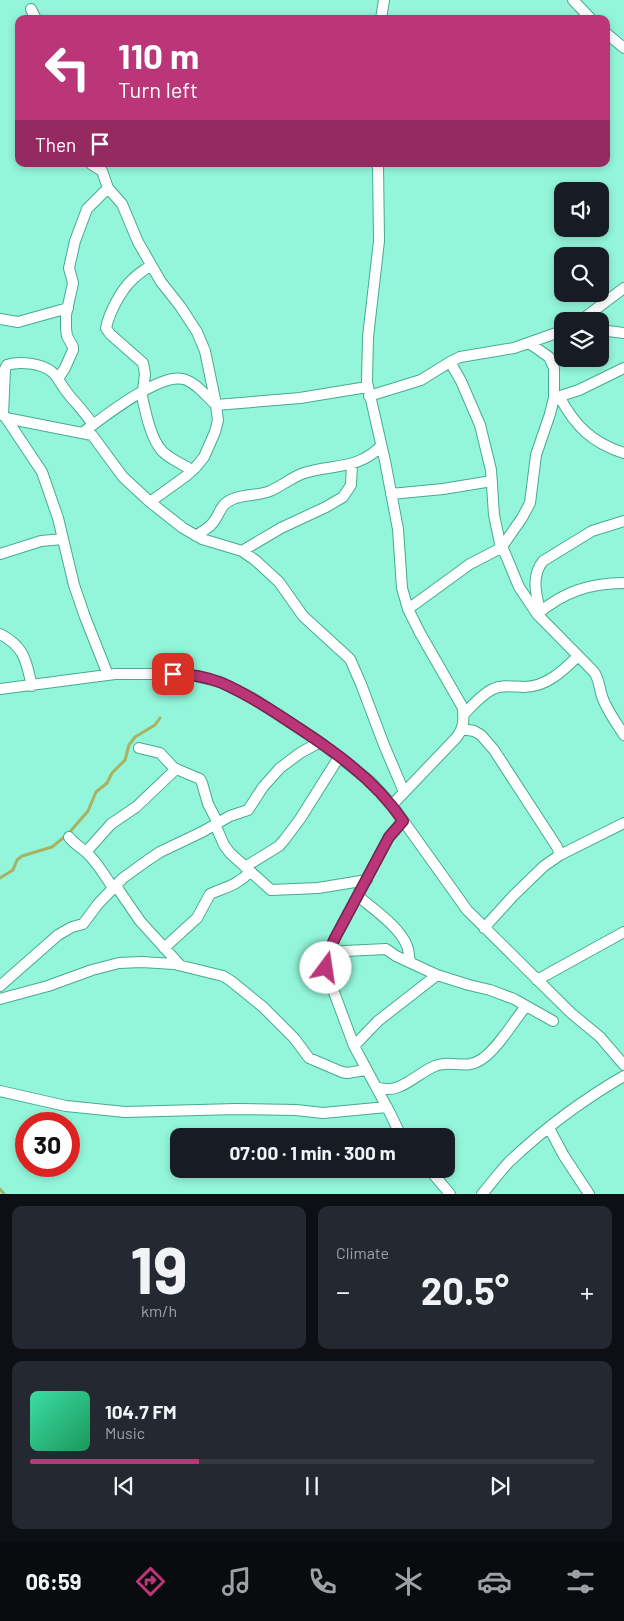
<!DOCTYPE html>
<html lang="en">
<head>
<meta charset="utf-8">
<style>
  body { margin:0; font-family:Barlow,sans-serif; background:#242831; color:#f1f3f6; height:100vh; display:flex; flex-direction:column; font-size:19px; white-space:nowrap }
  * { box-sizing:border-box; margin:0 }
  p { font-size:16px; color:#9ea1a6 }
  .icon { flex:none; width:28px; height:28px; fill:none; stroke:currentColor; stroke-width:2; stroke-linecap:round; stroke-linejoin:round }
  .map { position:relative; height:1194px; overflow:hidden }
  .details { display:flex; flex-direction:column; gap:12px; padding:12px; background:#0d0f14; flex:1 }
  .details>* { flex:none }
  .top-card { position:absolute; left:15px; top:15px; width:595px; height:152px; border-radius:10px; box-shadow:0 2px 8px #0003; background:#bb3579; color:#fff; overflow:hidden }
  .buttons { position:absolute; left:554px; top:182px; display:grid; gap:10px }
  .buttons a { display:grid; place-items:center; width:55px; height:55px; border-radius:10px; background:#171b24; box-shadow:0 2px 8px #0003; font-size:25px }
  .speed { position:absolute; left:15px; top:1112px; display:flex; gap:10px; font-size:25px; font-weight:700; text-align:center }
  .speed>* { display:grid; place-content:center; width:65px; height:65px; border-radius:50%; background:#171b24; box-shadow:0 2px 8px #0003; line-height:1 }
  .speed .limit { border:8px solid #d22; background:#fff; color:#111 }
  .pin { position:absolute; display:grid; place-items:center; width:42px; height:42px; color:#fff; margin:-21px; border-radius:10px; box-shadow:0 2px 8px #0006 }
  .me { position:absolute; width:55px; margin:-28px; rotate:14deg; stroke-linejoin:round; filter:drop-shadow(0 0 4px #0008) }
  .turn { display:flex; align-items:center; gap:18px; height:105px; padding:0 20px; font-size:22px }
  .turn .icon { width:65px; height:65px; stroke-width:2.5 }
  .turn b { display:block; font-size:35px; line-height:42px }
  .then { display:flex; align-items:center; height:48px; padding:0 20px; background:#0003; gap:10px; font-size:19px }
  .big { font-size:38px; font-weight:700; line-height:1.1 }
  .details .tile { flex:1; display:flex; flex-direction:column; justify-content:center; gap:8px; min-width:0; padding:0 18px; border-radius:10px; background:#242831 }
  .details .dial { align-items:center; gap:0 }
  .dial b { font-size:65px; line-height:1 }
  .song { display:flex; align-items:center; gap:15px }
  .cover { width:60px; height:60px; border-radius:8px; background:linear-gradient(135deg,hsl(160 70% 55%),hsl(150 70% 35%)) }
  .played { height:5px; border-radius:2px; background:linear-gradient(90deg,#bb3579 30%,#363941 30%) }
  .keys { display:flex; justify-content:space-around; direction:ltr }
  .heat { display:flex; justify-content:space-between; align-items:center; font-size:28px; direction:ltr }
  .details .tiles { flex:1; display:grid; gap:12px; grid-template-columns:1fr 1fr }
  .tile:last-child { grid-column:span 2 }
  .trip { position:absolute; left:170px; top:1128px; width:285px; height:50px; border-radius:10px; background:#171b24; box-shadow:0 2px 8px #0003; font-weight:700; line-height:50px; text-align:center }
  .tab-bar { display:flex; height:80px; justify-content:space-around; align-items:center; background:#090b0e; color:#9ea1a6 }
  .tab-bar .icon { width:35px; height:35px }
  .tab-bar .active { color:#bb3579 }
  .tab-bar b { font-size:22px; color:#f1f3f6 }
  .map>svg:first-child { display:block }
</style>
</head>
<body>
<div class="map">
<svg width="624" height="1194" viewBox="0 0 624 1194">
  <rect width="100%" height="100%" fill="#93f6da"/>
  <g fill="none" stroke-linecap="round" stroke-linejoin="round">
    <path stroke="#a9b163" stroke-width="3" d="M0 878 13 870 17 860 22 856 52 847 68 834 88 811 96 792 107 783 112 773 125 760 129 745 135 737 155 725 160 718
      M0 1189 4 1194"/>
    <g stroke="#45ab91" stroke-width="12">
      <path id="minor" d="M573 0 591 19
        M31 9 36 19
        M381 19 384 0
        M606 33 624 48
        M91 164 102 171 108 188 122 204 138 242 161 282 180 306 197 332 205 351 215 399 218 420 215 432 204 457 195 468 186 476 150 502
        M378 164 379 241 368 337 367 382 385 461 398 529 402 588 408 609 420 633 463 708C464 720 464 727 457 737L392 805
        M0 319 18 322 68 308
        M580 321 624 288
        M600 330 624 333
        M450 362 461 381 480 425 491 470 494 515 501 548
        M58 379 65 368 73 350V347L67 336 66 329V315L73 283 69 268 75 241 87 209 108 188
        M143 391 145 374 143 363 110 334 106 328C109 313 121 290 132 280 137 274 145 270 151 265
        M141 392C145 409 150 438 162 451 170 459 182 464 192 470
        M369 396 421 380 450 362 460 357 514 348 562 331
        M559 396C575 426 592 443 624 453
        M554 398 579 390 624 368
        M0 413 6 418 42 472 58 518 74 585 85 617 108 675
        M3 415 5 369 7 365C19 361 42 363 52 372 58 377 61 385 66 391 75 403 85 412 93 425
        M6 418 92 435 123 477 150 502 183 528 202 539 242 551 255 560 279 582 303 616 350 659 361 684 384 745 404 792
        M82 433C102 418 159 373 183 379 196 382 207 397 216 405L300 398 367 387
        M391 494 443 489 492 481
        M196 536C201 532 207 529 211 525 221 515 218 505 233 499 245 494 258 496 270 491 282 486 292 477 304 473 333 464 358 470 381 446
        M502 546 519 587 537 614 594 672C600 680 599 690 603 699 608 712 617 724 624 735
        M242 551 281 528 326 507 343 497 351 485 352 464
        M0 554 41 541 63 539
        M408 609 470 564 501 548 522 518 530 503 536 455 550 414 554 398V368L549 357 529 343
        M540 611C536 594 531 576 543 561L592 531 624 521
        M537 614C564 592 589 583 624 583
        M0 634C25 647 26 661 32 686
        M0 689 115 674H187L220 682 254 699 320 742 371 782 392 805 467 910 571 1013 600 1037 624 1065
        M463 715C472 706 482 694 493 689 503 684 514 687 524 687 546 687 563 671 578 656
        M462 729 474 731 481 735 494 750 557 847 560 855
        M139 748 160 753 174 768 200 779 202 783 208 804 218 823
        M215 824 224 845 230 853 271 890 318 888 367 880
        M69 837C74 844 81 847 87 853 98 863 105 877 114 889
        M86 852 111 824 136 807 176 769
        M245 867 279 846 285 839 300 819 339 757
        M116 886 140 921 180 965
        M358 896C373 909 400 927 407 946 409 951 409 957 410 962
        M484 928 513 896 544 866 560 855 624 823
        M164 948 197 918 210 894C226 887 236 886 250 872
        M328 953 345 951 386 949 396 956 437 975 469 985 490 990 514 999 553 1021
        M537 980 624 932
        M0 986 58 935 72 927 83 924 98 904 123 878 148 860 160 852 202 832 230 816 248 810 263 787 280 768 300 753 320 742
        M0 999 48 986 92 970 119 963 142 962 174 964 223 976 231 981 263 1007 294 1038 309 1058 342 1072 347 1073 366 1070
        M354 1046 378 1021 437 975
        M376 1087C400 1096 415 1074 435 1066 452 1059 465 1071 482 1059 498 1048 514 1021 526 1006
        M0 1091 66 1106 125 1112 236 1109 296 1110 323 1113 387 1107
        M549 1128 564 1156 589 1194
        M401 1136 390 1113 354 1046 328 976 327 962 328 953 335 938 389 837 403 821
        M429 1169 450 1194
        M482 1194C492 1183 500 1171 510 1161 544 1129 584 1099 624 1076"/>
    </g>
    <use href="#minor" stroke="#fff" stroke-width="10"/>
  </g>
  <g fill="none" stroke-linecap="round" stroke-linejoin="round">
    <g stroke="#7a224f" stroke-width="12">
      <path id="route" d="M173 674C189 674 207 677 222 683 245 693 267 707 288 721 331 749 374 778 403 821L389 837 335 938 328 953 326 968"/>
    </g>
    <use href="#route" stroke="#bb3579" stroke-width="9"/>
  </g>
</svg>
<div class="buttons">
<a><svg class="icon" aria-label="sound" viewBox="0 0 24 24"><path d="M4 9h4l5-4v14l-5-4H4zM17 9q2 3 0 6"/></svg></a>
<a><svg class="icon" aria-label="search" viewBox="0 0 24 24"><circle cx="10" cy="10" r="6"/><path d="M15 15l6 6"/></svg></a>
<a><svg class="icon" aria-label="layers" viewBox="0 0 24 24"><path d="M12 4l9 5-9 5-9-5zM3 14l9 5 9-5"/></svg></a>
</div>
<div class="speed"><div class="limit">30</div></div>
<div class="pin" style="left:173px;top:674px;background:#d93025"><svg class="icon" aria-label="arrive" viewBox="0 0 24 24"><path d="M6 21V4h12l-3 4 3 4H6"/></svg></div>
<svg class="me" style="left:326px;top:968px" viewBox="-20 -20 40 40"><circle r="19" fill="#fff"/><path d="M0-13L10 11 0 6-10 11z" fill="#bb3579"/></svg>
<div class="trip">07:00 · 1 min · 300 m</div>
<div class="top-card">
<div class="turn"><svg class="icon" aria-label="left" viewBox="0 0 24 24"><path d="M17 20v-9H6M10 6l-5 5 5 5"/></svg><div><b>110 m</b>Turn left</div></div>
<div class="then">Then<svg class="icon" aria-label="arrive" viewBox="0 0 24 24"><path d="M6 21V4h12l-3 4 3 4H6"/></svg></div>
</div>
</div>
<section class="details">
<div class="tiles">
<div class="tile dial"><b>19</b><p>km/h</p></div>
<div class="tile"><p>Climate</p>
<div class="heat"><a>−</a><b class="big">20.5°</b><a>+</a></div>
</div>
<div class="tile">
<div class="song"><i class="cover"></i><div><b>104.7 FM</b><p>Music</p></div></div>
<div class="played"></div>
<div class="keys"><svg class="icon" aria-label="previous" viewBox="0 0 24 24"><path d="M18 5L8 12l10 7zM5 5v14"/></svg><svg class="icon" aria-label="pause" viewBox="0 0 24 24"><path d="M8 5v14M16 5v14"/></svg><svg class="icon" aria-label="next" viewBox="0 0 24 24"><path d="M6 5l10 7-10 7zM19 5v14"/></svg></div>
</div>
</div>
</section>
<nav class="tab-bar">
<b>06:59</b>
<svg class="icon active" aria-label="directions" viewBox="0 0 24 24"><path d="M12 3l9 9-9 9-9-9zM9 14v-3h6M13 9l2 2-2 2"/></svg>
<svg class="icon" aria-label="music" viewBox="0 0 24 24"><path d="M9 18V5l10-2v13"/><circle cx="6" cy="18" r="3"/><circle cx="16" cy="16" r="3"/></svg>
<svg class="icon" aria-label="phone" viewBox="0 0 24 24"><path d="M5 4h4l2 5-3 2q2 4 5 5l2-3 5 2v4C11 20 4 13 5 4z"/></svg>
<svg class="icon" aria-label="climate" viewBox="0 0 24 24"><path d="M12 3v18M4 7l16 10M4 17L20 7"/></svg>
<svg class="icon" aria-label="car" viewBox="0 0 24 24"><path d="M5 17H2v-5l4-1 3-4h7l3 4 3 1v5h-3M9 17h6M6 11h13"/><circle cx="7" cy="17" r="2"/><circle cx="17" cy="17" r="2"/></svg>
<svg class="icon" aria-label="filters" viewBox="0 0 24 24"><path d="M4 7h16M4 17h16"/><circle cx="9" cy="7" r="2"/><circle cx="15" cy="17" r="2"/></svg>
</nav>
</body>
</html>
